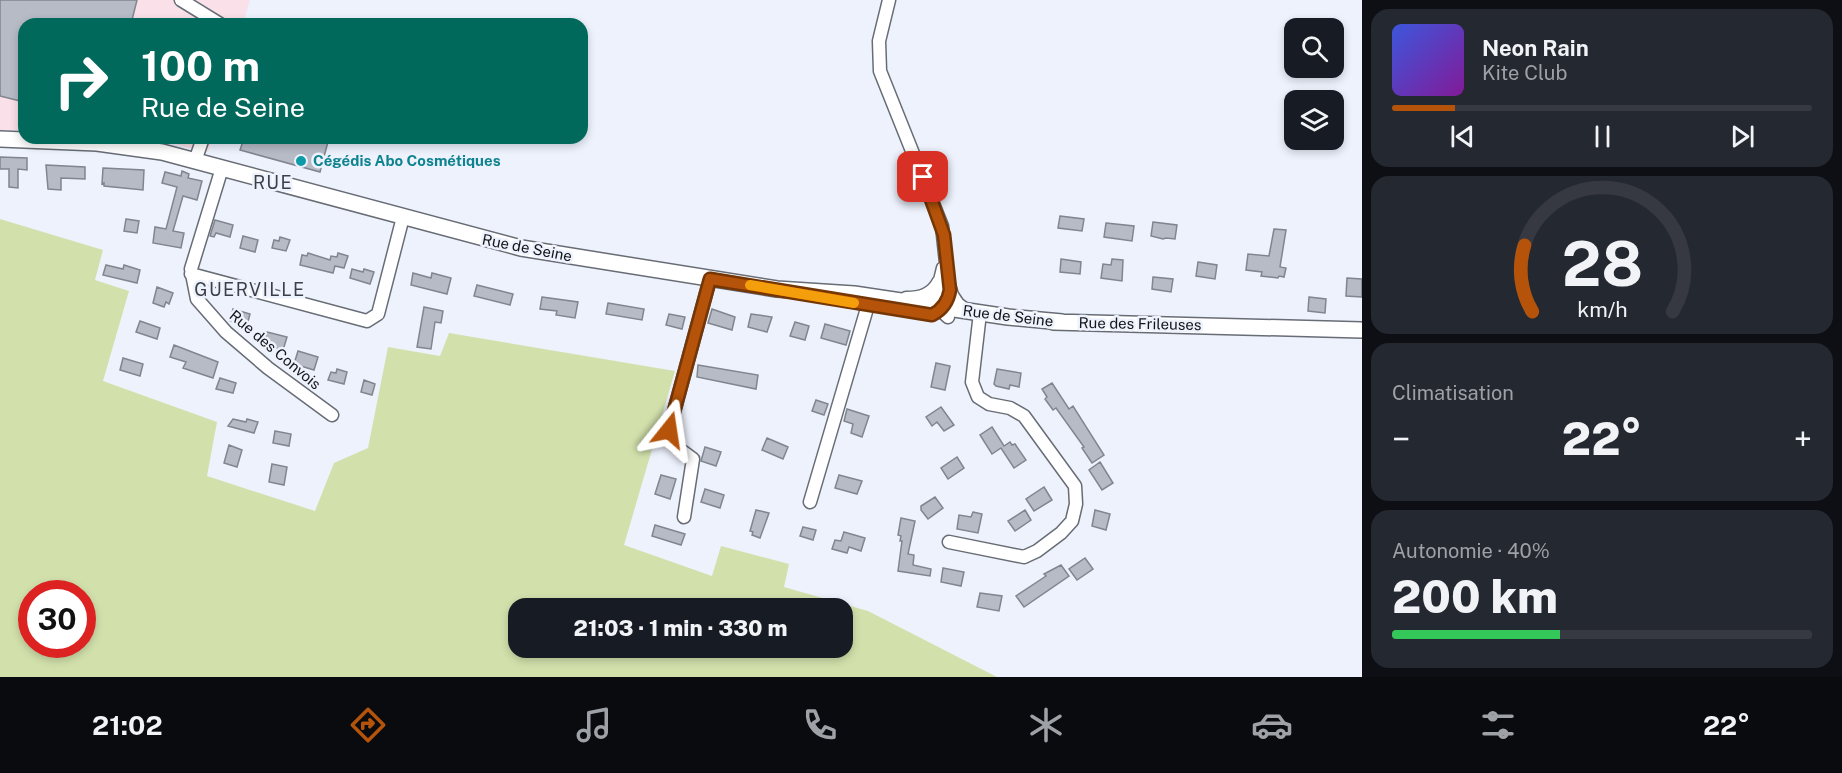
<!DOCTYPE html>
<html lang="fr">
<head>
<meta charset="utf-8">
<style>
  body { margin:0; font-family:"Public Sans",sans-serif; background:#242831; color:#f1f3f6; height:100vh; display:flex; flex-direction:column; font-size:22px; white-space:nowrap }
  * { box-sizing:border-box; margin:0 }
  p { font-size:20px; color:#9ea1a6 }
  .icon { flex:none; width:33px; height:33px; fill:none; stroke:currentColor; stroke-width:2; stroke-linecap:round; stroke-linejoin:round }
  .map { position:relative; flex:1; overflow:hidden }
  .panel { display:flex; flex-direction:column; gap:9px; padding:9px; background:#0d0f14; width:480px }
  .panel>* { flex:none }
  .hud { position:absolute; left:18px; top:18px; width:570px; height:126px; border-radius:18px; box-shadow:0 3px 9px #0003; background:#00695c; color:#fff; overflow:hidden }
  .controls { position:absolute; left:1284px; top:18px; display:grid; gap:12px }
  .controls a { display:grid; place-items:center; width:60px; height:60px; border-radius:12px; background:#171b24; box-shadow:0 3px 9px #0003; font-size:30px }
  .speed { position:absolute; left:18px; top:580px; display:flex; gap:12px; font-size:30px; font-weight:700; text-align:center }
  .speed>* { display:grid; place-content:center; width:78px; height:78px; border-radius:50%; background:#171b24; box-shadow:0 3px 9px #0003; line-height:1 }
  .speed .limit { border:9px solid #d22; background:#fff; color:#111 }
  .pin { position:absolute; display:grid; place-items:center; width:51px; height:51px; color:#fff; margin:-26px; border-radius:12px; box-shadow:0 3px 9px #0006 }
  .me { position:absolute; width:66px; margin:-33px; rotate:15deg; stroke-linejoin:round; filter:drop-shadow(0 0 4px #0008) }
  .turn { display:flex; align-items:center; gap:21px; height:126px; padding:0 24px; font-size:27px }
  .turn .icon { width:78px; height:78px; stroke-width:2.5 }
  .turn b { display:block; font-size:42px; line-height:51px }
  .big { font-size:45px; font-weight:800; line-height:1.1 }
  .panel .widget { flex:1; display:flex; flex-direction:column; justify-content:center; gap:9px; min-width:0; padding:0 21px; border-radius:18px; background:#242831 }
  .panel .dial { align-items:center; gap:0 }
  .dial svg { height:156px; overflow:visible; fill:none; stroke:#363941; stroke-width:7; stroke-linecap:round; text-anchor:middle }
  .dial text { fill:#f1f3f6; stroke:none }
  .song { display:flex; align-items:center; gap:18px }
  .cover { width:72px; height:72px; border-radius:9px; background:linear-gradient(135deg,hsl(230 70% 55%),hsl(290 70% 35%)) }
  .played { height:6px; border-radius:3px; background:linear-gradient(90deg,#b45309 15%,#363941 15%) }
  .keys { display:flex; justify-content:space-around; direction:ltr }
  .heat { display:flex; justify-content:space-between; align-items:center; font-size:33px; direction:ltr }
  .charge { height:9px; border-radius:4px; background:linear-gradient(90deg,#34c759 40%,#363941 0) }
  .trip { position:absolute; left:508px; top:598px; width:345px; height:60px; border-radius:18px; background:#171b24; box-shadow:0 3px 9px #0003; font-weight:800; line-height:60px; text-align:center }
  .tabs { display:flex; height:96px; justify-content:space-around; align-items:center; background:#090b0e; color:#9ea1a6 }
  .tabs .icon { width:42px; height:42px }
  .tabs .selected { color:#b45309 }
  .tabs b { font-size:27px; color:#f1f3f6 }
  main { display:flex; flex:1; min-height:0 }
  .map>svg:first-child { display:block }
</style>
</head>
<body>
<main>
<div class="map">
<svg width="1362" height="677" viewBox="0 0 1362 677">
  <rect width="100%" height="100%" fill="#edf2fd"/>
  <path fill="#fae0e8" d="M0 0H250L243 24H24V130H0Z
    M148 138H212L208 152Z"/>
  <path fill="#d2e1ac" fill-rule="evenodd" d="M0 219 103 250 95 280 129 291 103 381 217 422 207 476 315 511 334 463 368 448 388 347 440 356 449 333 675 371 624 545 712 576 721 546 789 564 784 587 868 611 997 677H0ZM32 594H82V645H32ZM519 609H843V648H519Z"/>
  <path fill="#b6bbc5" stroke="#80858e" stroke-width="1.5" d="M0 0H137L131 24H24V102L0 96Z
    M244 138H329L320 172 240 150Z
    M0 157 27 158V170L18 169V188L9 187V169H0Z
    M46 165 85 167V179L61 178V190L48 189Z
    M103 168 144 170 143 190 104 186V183L102 184Z
    M182 171 189 174 188 178 202 181 197 200 183 196 173 231 184 233 181 248 153 243 155 227 166 229 177 187 162 183 165 172 181 176Z
    M1060 216 1084 219 1082 231 1058 228Z
    M126 219 139 221 137 233 124 231Z
    M215 220 233 225 230 237 216 233 214 237 210 236Z
    M1153 222 1177 225 1175 239 1166 238 1163 239 1151 236Z
    M1106 223 1134 226 1132 241 1104 237Z
    M1274 229 1286 230 1280 267 1286 268 1284 277 1279 276 1278 278 1261 276 1262 272 1246 270 1248 254 1269 256Z
    M243 236 258 240 255 252 240 248Z
    M280 237 290 240 286 251 272 248 274 240 279 241Z
    M308 253 330 260 331 256 337 257 338 253 348 256 344 268 335 266 333 273 300 265 302 255 307 256Z
    M1061 259 1081 262 1080 274 1060 272Z
    M1112 259 1123 260 1122 281 1101 278 1103 264 1111 265Z
    M1198 262 1217 265 1215 279 1196 276Z
    M106 265 123 269 124 265 140 270 137 283 103 275Z
    M352 269 363 272 364 269 374 272 370 284 350 278Z
    M413 273 431 278 432 273 451 278 447 294 411 285Z
    M1153 277 1173 279 1171 292 1152 289Z
    M1347 278 1362 279V297L1346 296Z
    M477 285 513 294 510 305 474 296Z
    M157 287 173 293 169 304 166 302 164 307 153 303Z
    M542 297 578 302 575 318 556 315 557 311 540 309Z
    M1309 297 1326 299 1325 313 1308 311Z
    M608 303 644 309 642 320 606 314Z
    M424 307 443 311 441 323 435 322 431 349 417 347Z
    M233 309 250 314 247 325 230 321Z
    M712 309 735 317 732 330 708 323Z
    M669 314 685 317 682 329 666 325Z
    M751 314 772 317 767 332 748 327Z
    M140 321 160 328 157 339 136 332Z
    M795 322 809 326 805 340 790 336Z
    M825 324 850 331 846 345 821 338Z
    M267 332 287 337 283 350 264 345Z
    M174 345 218 362 213 378 183 368 186 362 170 357Z
    M298 351 318 357 314 370 294 364Z
    M123 358 143 364 140 376 120 370Z
    M936 363 950 366 945 390 931 387Z
    M698 365 758 375 756 389 697 377Z
    M337 369 347 372 344 384 328 380 331 372 336 373Z
    M997 369 1021 373 1019 387 1010 385 1009 389 996 386 994 384Z
    M220 378 236 383 233 393 216 389Z
    M364 380 375 384 372 395 361 392Z
    M1052 383 1069 409 1073 406 1104 455 1092 463 1082 448 1084 447 1056 408 1053 410 1045 399 1047 397 1042 389Z
    M816 400 828 404 824 415 812 411Z
    M941 407 954 425 944 431 937 422 932 426 926 417Z
    M847 409 869 416 862 437 851 433 853 424 844 421Z
    M233 419 246 422 247 419 258 422 254 433 228 426Z
    M992 427 1004 446 1010 442 1012 445 1015 444 1026 460 1014 468 1001 448 992 454 980 435Z
    M275 431 291 434 289 446 273 443Z
    M767 438 788 447 783 459 762 450Z
    M229 445 242 450 237 467 224 463Z
    M705 447 721 452 716 466 701 461Z
    M957 457 964 468 948 479 941 468Z
    M1100 462 1113 483 1102 490 1089 470Z
    M272 464 287 467 284 485 269 482Z
    M661 475 676 479 670 499 655 494Z
    M839 475 862 481 857 494 835 488Z
    M1044 487 1052 500 1034 511 1026 499Z
    M705 489 724 495 720 508 701 502Z
    M935 497 943 508 928 519 921 510V506Z
    M756 510 769 513 760 538 752 535 753 532 750 531Z
    M1025 510 1031 520 1015 531 1008 521Z
    M1095 510 1110 514 1106 530 1092 526Z
    M973 512 982 514 978 533 957 529 959 515 971 517Z
    M901 518 915 521 908 554 914 555 913 565 931 569 930 576 898 571 902 541H900L901 536 898 535Z
    M655 525 685 534 681 545 652 536Z
    M803 527 816 530 813 540 800 536Z
    M844 532 865 538 861 551 849 547 847 553 832 549 835 540 841 541Z
    M1085 558 1093 569 1077 580 1069 569Z
    M1061 565 1069 576 1024 607 1016 596 1046 576 1044 574Z
    M943 568 964 572 961 586 941 582Z
    M980 593 1002 596 999 611 977 607Z"/>
  <g fill="none" stroke-linecap="round" stroke-linejoin="round">
    <g stroke="#676c75" stroke-width="15">
      <path id="minor" d="M181 0 220 24
        M889 0 879 41 880 71 942 226 948 281 952 295 958 304 967 311
        M195 161 203 138
        M222 168 191 269 197 299 226 332 268 368 332 415
        M943 268C939 286 931 304 948 317
        M191 274 367 321 378 314 403 217
        M906 298C920 298 932 295 939 281
        M810 502 868 305
        M684 517 693 459 674 445 669 430 710 279
        M949 542 1024 557 1037 551 1061 533 1072 521 1076 504 1075 486 1024 416 1010 408 989 404 978 397 972 382 980 313"/>
    </g>
    <g stroke="#676c75" stroke-width="18">
      <path id="tertiary" d="M0 139 97 143 162 152 521 248 777 289 854 294 1008 317 1062 322
        M1053 322 1362 330"/>
    </g>
    <use href="#minor" stroke="#fff" stroke-width="12"/>
    <use href="#tertiary" stroke="#fff" stroke-width="15"/>
  </g>
  <g fill="none" stroke-linecap="round" stroke-linejoin="round">
    <g stroke="#753606" stroke-width="15">
      <path id="route" d="M669 430 710 279 932 315C942 310 948 302 950 290L944 235 923 177"/>
    </g>
    <use href="#route" stroke="#b45309" stroke-width="10"/>
    <path stroke="#f59e0b" stroke-width="10" d="M750 285 854 303"/>
  </g>
  <circle fill="#0f9aa8" stroke="#edf2fd" stroke-width="2" cx="301" cy="161" r="6"/>
  <g text-anchor="middle" stroke-width="5" stroke-linejoin="round" paint-order="stroke">
    <g font-size="15" font-weight="bold" fill="#0d838f" stroke="#edf2fd" text-anchor="start">
      <text x="313" y="166">Cégédis Abo Cosmétiques</text>
    </g>
    <g font-size="15" fill="#141619" stroke="#edf2fd">
      <text transform="translate(527 248) rotate(11)" y="5">Rue de Seine</text>
      <text transform="translate(1008 316) rotate(7)" y="5">Rue de Seine</text>
      <text transform="translate(1140 324) rotate(1)" y="5">Rue des Frileuses</text>
      <text transform="translate(275 350) rotate(40)" y="5">Rue des Convois</text>
    </g>
    <g font-size="18" letter-spacing="1.5" fill="#3b3f47" stroke="#edf2fd">
      <text x="273" y="189">RUE</text>
      <text x="250" y="296">GUERVILLE</text>
    </g>
  </g>
</svg>
<div class="controls">
<a><svg class="icon" aria-label="search" viewBox="0 0 24 24"><circle cx="10" cy="10" r="6"/><path d="M15 15l6 6"/></svg></a>
<a><svg class="icon" aria-label="layers" viewBox="0 0 24 24"><path d="M12 4l9 5-9 5-9-5zM3 14l9 5 9-5"/></svg></a>
</div>
<div class="speed"><div class="limit">30</div></div>
<div class="pin" style="left:923px;top:177px;background:#d93025"><svg class="icon" aria-label="arrive" viewBox="0 0 24 24"><path d="M6 21V4h12l-3 4 3 4H6"/></svg></div>
<svg class="me" style="left:669px;top:430px" viewBox="-20 -20 40 40"><path d="M0-17L14 15 0 8-14 15z" fill="#b45309" stroke="#fff" stroke-width="4"/></svg>
<div class="trip">21:03 · 1 min · 330 m</div>
<div class="hud">
<div class="turn"><svg class="icon" aria-label="right" viewBox="0 0 24 24"><path d="M7 20v-9h11M14 6l5 5-5 5"/></svg><div><b>100 m</b>Rue de Seine</div></div>
</div>
</div>
<section class="panel">
<div class="widget">
<div class="song"><i class="cover"></i><div><b>Neon Rain</b><p>Kite Club</p></div></div>
<div class="played"></div>
<div class="keys"><svg class="icon" aria-label="previous" viewBox="0 0 24 24"><path d="M18 5L8 12l10 7zM5 5v14"/></svg><svg class="icon" aria-label="pause" viewBox="0 0 24 24"><path d="M8 5v14M16 5v14"/></svg><svg class="icon" aria-label="next" viewBox="0 0 24 24"><path d="M6 5l10 7-10 7zM19 5v14"/></svg></div>
</div>
<div class="widget dial"><svg viewBox="0 0 100 80">
<path d="M14 69A42 42 0 1 1 86 69"/>
<path d="M14 69A42 42 0 0 1 10 35" stroke="#b45309"/>
<text x="50" y="56" font-size="32" font-weight="700">28</text>
<text x="50" y="72" font-size="11">km/h</text>
</svg></div>
<div class="widget"><p>Climatisation</p>
<div class="heat"><a>−</a><b class="big">22°</b><a>+</a></div>
</div>
<div class="widget"><p>Autonomie · 40%</p><b class="big">200 km</b><div class="charge"></div></div>
</section>
</main>
<nav class="tabs">
<b>21:02</b>
<svg class="icon selected" aria-label="directions" viewBox="0 0 24 24"><path d="M12 3l9 9-9 9-9-9zM9 14v-3h6M13 9l2 2-2 2"/></svg>
<svg class="icon" aria-label="music" viewBox="0 0 24 24"><path d="M9 18V5l10-2v13"/><circle cx="6" cy="18" r="3"/><circle cx="16" cy="16" r="3"/></svg>
<svg class="icon" aria-label="phone" viewBox="0 0 24 24"><path d="M5 4h4l2 5-3 2q2 4 5 5l2-3 5 2v4C11 20 4 13 5 4z"/></svg>
<svg class="icon" aria-label="climate" viewBox="0 0 24 24"><path d="M12 3v18M4 7l16 10M4 17L20 7"/></svg>
<svg class="icon" aria-label="car" viewBox="0 0 24 24"><path d="M5 17H2v-5l4-1 3-4h7l3 4 3 1v5h-3M9 17h6M6 11h13"/><circle cx="7" cy="17" r="2"/><circle cx="17" cy="17" r="2"/></svg>
<svg class="icon" aria-label="filters" viewBox="0 0 24 24"><path d="M4 7h16M4 17h16"/><circle cx="9" cy="7" r="2"/><circle cx="15" cy="17" r="2"/></svg>
<b>22°</b>
</nav>
</body>
</html>
